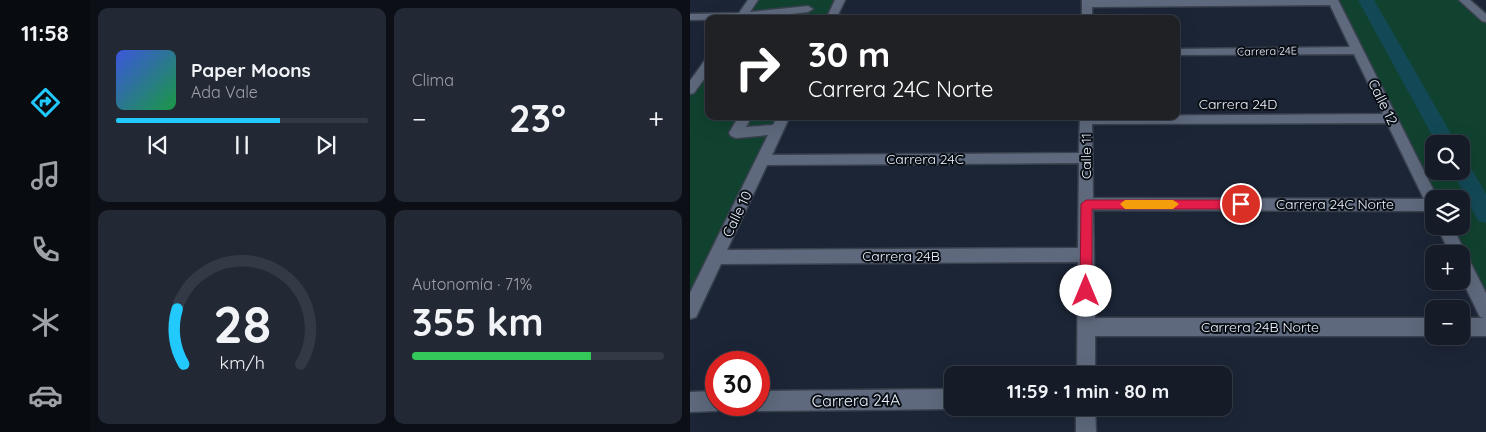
<!DOCTYPE html>
<html lang="es">
<head>
<meta charset="utf-8">
<style>
  body { margin:0; font-family:Quicksand,sans-serif; background:#222934; color:#f1f3f6; height:100vh; display:flex; flex-direction:column; font-size:19px; white-space:nowrap }
  * { box-sizing:border-box; margin:0 }
  p { font-size:16px; color:#9da1a8 }
  .icon { flex:none; width:28px; height:28px; fill:none; stroke:currentColor; stroke-width:2; stroke-linecap:round; stroke-linejoin:round }
  .map { position:relative; flex:1; overflow:hidden }
  .side { display:flex; flex-direction:column; gap:8px; padding:8px; background:#0c0f16; width:600px }
  .side>* { flex:none }
  .top-card { position:absolute; left:15px; top:15px; width:475px; height:105px; border-radius:10px; box-shadow:0 5px 20px #0002,0 0 0 1px #343a45; background:#202124; color:#fff; overflow:hidden }
  .fabs { position:absolute; left:735px; top:135px; display:grid; gap:10px }
  .fabs a { display:grid; place-items:center; width:45px; height:45px; border-radius:10px; background:#151c28; box-shadow:0 5px 20px #0002,0 0 0 1px #343a45; font-size:25px }
  .speed { position:absolute; left:15px; top:351px; display:flex; gap:10px; font-size:25px; font-weight:700; text-align:center }
  .speed>* { display:grid; place-content:center; width:65px; height:65px; border-radius:50%; background:#151c28; box-shadow:0 5px 20px #0002,0 0 0 1px #343a45; line-height:1 }
  .speed .limit { border:8px solid #d22; background:#fff; color:#111 }
  .pin { position:absolute; display:grid; place-items:center; width:42px; height:42px; color:#fff; margin:-21px; border:2px solid #fff; border-radius:50%; box-shadow:0 1px 5px #0007 }
  .me { position:absolute; width:55px; margin:-28px; rotate:0deg; stroke-linejoin:round; filter:drop-shadow(0 0 4px #0008) }
  .turn { display:flex; align-items:center; gap:18px; height:105px; padding:0 20px; font-size:22px }
  .turn .icon { width:65px; height:65px; stroke-width:2.5 }
  .turn b { display:block; font-size:35px; line-height:42px }
  .big { font-size:38px; font-weight:800; line-height:1.1 }
  .side .widget { flex:1; display:flex; flex-direction:column; justify-content:center; gap:8px; min-width:0; padding:0 18px; border-radius:10px; background:#222934 }
  .side .dial { align-items:center; gap:0 }
  .dial svg { height:130px; overflow:visible; fill:none; stroke:#343a45; stroke-width:7; stroke-linecap:round; text-anchor:middle }
  .dial text { fill:#f1f3f6; stroke:none }
  .song { display:flex; align-items:center; gap:15px }
  .cover { width:60px; height:60px; border-radius:8px; background:linear-gradient(135deg,hsl(230 70% 55%),hsl(140 70% 35%)) }
  .played { height:5px; border-radius:2px; background:linear-gradient(90deg,#22c9fd 65%,#343a45 65%) }
  .keys { display:flex; justify-content:space-around; direction:ltr }
  .heat { display:flex; justify-content:space-between; align-items:center; font-size:28px; direction:ltr }
  .charge { height:8px; border-radius:4px; background:linear-gradient(90deg,#34c759 71%,#343a45 0) }
  .side .tiles { flex:1; display:grid; gap:8px; grid-template-columns:repeat(2,1fr) }
  .trip { position:absolute; left:254px; top:366px; width:288px; height:50px; border-radius:10px; background:#151c28; box-shadow:0 5px 20px #0002,0 0 0 1px #343a45; font-weight:800; line-height:50px; text-align:center }
  main { display:flex; flex:1; min-height:0 }
  .tabs { display:flex; flex-direction:column; width:90px; justify-content:space-around; align-items:center; background:#080b10; color:#9da1a8 }
  .tabs .icon { width:35px; height:35px }
  .tabs .selected { color:#22c9fd }
  .tabs b { font-size:22px; color:#f1f3f6 }
  .map>svg:first-child { display:block }
</style>
</head>
<body>
<main>
<nav class="tabs">
<b>11:58</b>
<svg class="icon selected" aria-label="directions" viewBox="0 0 24 24"><path d="M12 3l9 9-9 9-9-9zM9 14v-3h6M13 9l2 2-2 2"/></svg>
<svg class="icon" aria-label="music" viewBox="0 0 24 24"><path d="M9 18V5l10-2v13"/><circle cx="6" cy="18" r="3"/><circle cx="16" cy="16" r="3"/></svg>
<svg class="icon" aria-label="phone" viewBox="0 0 24 24"><path d="M5 4h4l2 5-3 2q2 4 5 5l2-3 5 2v4C11 20 4 13 5 4z"/></svg>
<svg class="icon" aria-label="climate" viewBox="0 0 24 24"><path d="M12 3v18M4 7l16 10M4 17L20 7"/></svg>
<svg class="icon" aria-label="car" viewBox="0 0 24 24"><path d="M5 17H2v-5l4-1 3-4h7l3 4 3 1v5h-3M9 17h6M6 11h13"/><circle cx="7" cy="17" r="2"/><circle cx="17" cy="17" r="2"/></svg>
</nav>
<section class="side">
<div class="tiles">
<div class="widget">
<div class="song"><i class="cover"></i><div><b>Paper Moons</b><p>Ada Vale</p></div></div>
<div class="played"></div>
<div class="keys"><svg class="icon" aria-label="previous" viewBox="0 0 24 24"><path d="M18 5L8 12l10 7zM5 5v14"/></svg><svg class="icon" aria-label="pause" viewBox="0 0 24 24"><path d="M8 5v14M16 5v14"/></svg><svg class="icon" aria-label="next" viewBox="0 0 24 24"><path d="M6 5l10 7-10 7zM19 5v14"/></svg></div>
</div>
<div class="widget"><p>Clima</p>
<div class="heat"><a>−</a><b class="big">23°</b><a>+</a></div>
</div>
<div class="widget dial"><svg viewBox="0 0 100 80">
<path d="M14 69A42 42 0 1 1 86 69"/>
<path d="M14 69A42 42 0 0 1 10 35" stroke="#22c9fd"/>
<text x="50" y="56" font-size="32" font-weight="700">28</text>
<text x="50" y="72" font-size="11">km/h</text>
</svg></div>
<div class="widget"><p>Autonomía · 71%</p><b class="big">355 km</b><div class="charge"></div></div>
</div>
</section>
<div class="map">
<svg width="796" height="432" viewBox="0 0 796 432">
  <rect width="100%" height="100%" fill="#1c2536"/>
  <path fill="#114230" fill-rule="evenodd" d="M63 0H150L141 19H50Z
    M643 0H774L796 19V311L771 254 754 226H771V199H744ZM744 144H771V171H744Z
    M19 63V116H94L0 311V90Z"/>
  <g fill="none" stroke-linecap="round" stroke-linejoin="round">
    <path fill="#134956" fill-rule="evenodd" d="M668 0H684L767 144H747Z
      M771 161 778 163 796 194V223L788 221 762 171H771Z"/>
    <g stroke="#39404e" stroke-width="3">
      <path id="minor" d="M58 0H68L60 12 118 6 123 9 118 12 56 19 0 20V14L49 13Z
        M145 0H155L146 19H136Z
        M392 0H648L748 199H744V211L403 210 405 318H744V336H405V375H387L388 262 31 264 6 317 0 319V293L78 135 46 138 41 136 39 133 49 116H62L56 127 83 125 88 116H100L82 155 389 153 390 116 693 114 664 54 486 55V49L660 47 640 5 402 7V19H392ZM697 123 734 199 403 198 402 124ZM389 163 388 248 37 250 77 165Z
        M769 0H780L796 14V22L792 21Z
        M19 59V72L4 93 0 94V81L15 60Z
        M747 226H762L796 293V336H771V318H794L790 317 771 278V254H760Z
        M262 389V408H265L262 409 69 411 62 408 61 405H69V391Z
        M26 391V405H34L33 408 26 411 0 412V392Z
        M386 408H405L406 432H386Z"/>
    </g>
    <use href="#minor" fill="#5e697d" fill-rule="evenodd"/>
  </g>
  <path fill="#e11d48" stroke="#92132f" d="M396 200H551L556 204 551 209H402V291L400 295 396 296 392 295 390 291 391 204Z"/>
  <path fill="#f59e0b" d="M435 200H483L489 204 483 209H435L430 204Z"/>
  <g text-anchor="middle" stroke-width="4" stroke-linejoin="round" paint-order="stroke">
    <g font-size="11" fill="#ecf3fe" stroke="#0a0f16">
      <text transform="translate(577 51) rotate(-1)" y="4">Carrera 24E</text>
    </g>
    <g font-size="14" fill="#ecf3fe" stroke="#0a0f16">
      <text transform="translate(693 102) rotate(64)" y="5">Calle 12</text>
      <text x="548" y="109">Carrera 24D</text>
      <text transform="translate(396 156) rotate(-90)" y="5">Calle 11</text>
      <text x="235" y="164">Carrera 24C</text>
      <text x="645" y="209">Carrera 24C Norte</text>
      <text transform="translate(47 214) rotate(-64)" y="5">Calle 10</text>
      <text x="211" y="261">Carrera 24B</text>
      <text x="570" y="332">Carrera 24B Norte</text>
    </g>
    <g font-size="16" fill="#ecf3fe" stroke="#0a0f16">
      <text transform="translate(166 400) rotate(-1)" y="6">Carrera 24A</text>
    </g>
  </g>
</svg>
<div class="fabs">
<a><svg class="icon" aria-label="search" viewBox="0 0 24 24"><circle cx="10" cy="10" r="6"/><path d="M15 15l6 6"/></svg></a>
<a><svg class="icon" aria-label="layers" viewBox="0 0 24 24"><path d="M12 4l9 5-9 5-9-5zM3 14l9 5 9-5"/></svg></a>
<a>+</a>
<a>−</a>
</div>
<div class="speed"><div class="limit">30</div></div>
<div class="pin" style="left:551px;top:204px;background:#d93025"><svg class="icon" aria-label="arrive" viewBox="0 0 24 24"><path d="M6 21V4h12l-3 4 3 4H6"/></svg></div>
<svg class="me" style="left:396px;top:291px" viewBox="-20 -20 40 40"><circle r="19" fill="#fff"/><path d="M0-13L10 11 0 6-10 11z" fill="#e11d48"/></svg>
<div class="trip">11:59 · 1 min · 80 m</div>
<div class="top-card">
<div class="turn"><svg class="icon" aria-label="right" viewBox="0 0 24 24"><path d="M7 20v-9h11M14 6l5 5-5 5"/></svg><div><b>30 m</b>Carrera 24C Norte</div></div>
</div>
</div>
</main>
</body>
</html>
